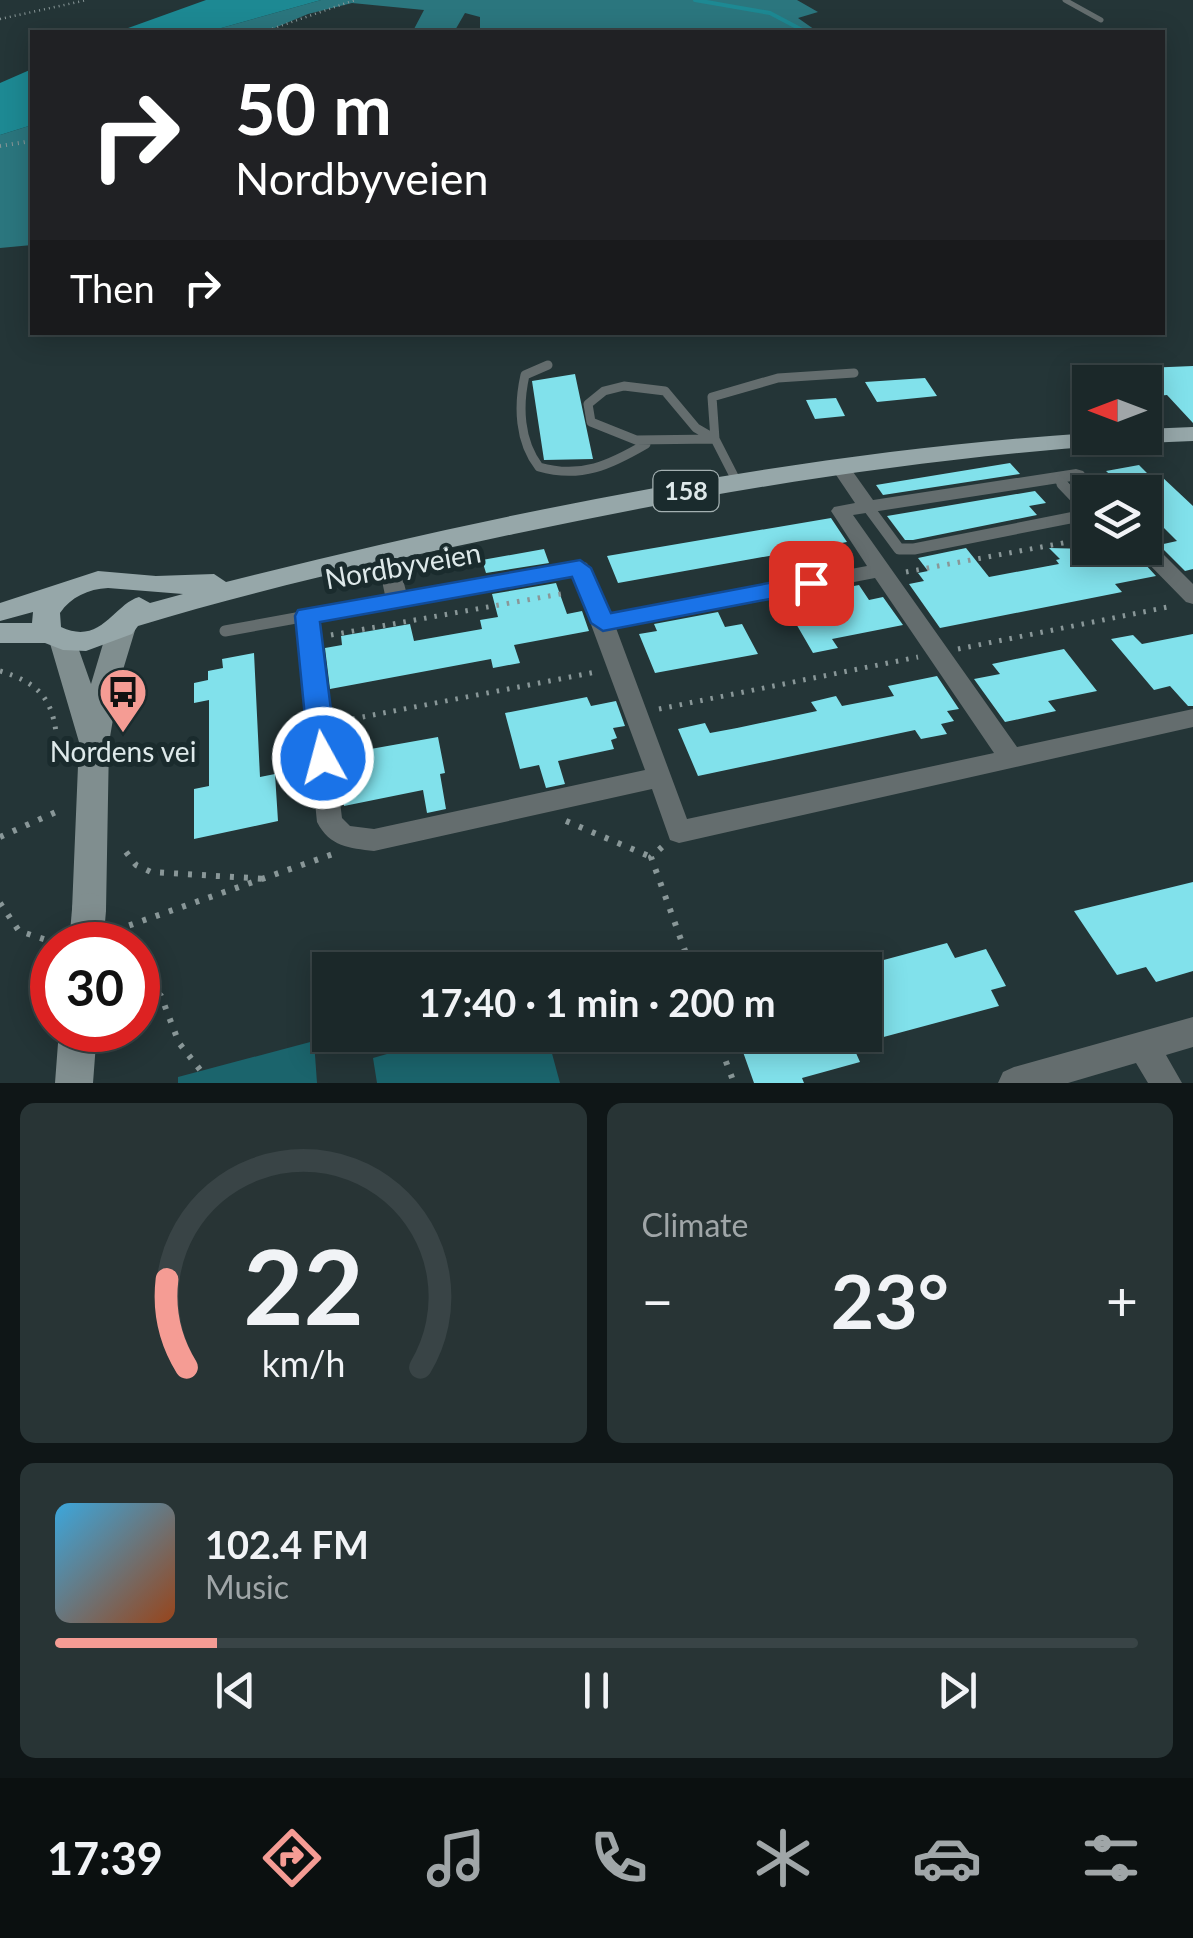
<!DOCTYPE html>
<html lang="en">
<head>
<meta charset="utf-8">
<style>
  body { margin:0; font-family:Lato,sans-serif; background:#283435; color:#f1f3f6; height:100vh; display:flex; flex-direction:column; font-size:38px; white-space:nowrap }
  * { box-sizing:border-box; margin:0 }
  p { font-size:32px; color:#a0a6a8 }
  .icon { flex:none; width:55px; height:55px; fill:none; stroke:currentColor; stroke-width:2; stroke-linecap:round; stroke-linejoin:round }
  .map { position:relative; height:1083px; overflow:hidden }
  .sheet { display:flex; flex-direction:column; gap:20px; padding:20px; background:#0f1617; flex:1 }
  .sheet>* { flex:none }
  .hud { position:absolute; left:30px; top:30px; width:1135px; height:305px; border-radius:0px; box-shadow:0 5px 25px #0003,0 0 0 2px #394446; background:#202124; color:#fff; overflow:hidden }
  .needle { width:65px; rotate:270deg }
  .fabs { position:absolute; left:1072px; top:365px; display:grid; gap:20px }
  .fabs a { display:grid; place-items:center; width:90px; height:90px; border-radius:0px; background:#1b2829; box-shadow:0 5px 25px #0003,0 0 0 2px #394446; font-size:50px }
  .speed { position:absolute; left:30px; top:922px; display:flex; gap:20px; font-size:50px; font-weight:700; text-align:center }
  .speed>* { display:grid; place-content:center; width:130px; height:130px; border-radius:50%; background:#1b2829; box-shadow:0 5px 25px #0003,0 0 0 2px #394446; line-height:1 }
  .speed .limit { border:15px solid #d22; background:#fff; color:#111 }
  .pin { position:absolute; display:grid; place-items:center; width:85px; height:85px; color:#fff; margin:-42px; border-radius:20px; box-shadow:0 5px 15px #0006 }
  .me { position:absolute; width:110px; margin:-55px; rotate:353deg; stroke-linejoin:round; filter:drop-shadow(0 0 8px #0008) }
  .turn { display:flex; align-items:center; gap:35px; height:210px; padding:0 40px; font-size:45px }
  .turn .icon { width:130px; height:130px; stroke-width:2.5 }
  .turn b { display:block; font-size:70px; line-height:85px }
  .then { display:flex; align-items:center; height:95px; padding:0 40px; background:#0003; gap:20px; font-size:38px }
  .big { font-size:75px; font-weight:700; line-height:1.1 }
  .sheet .card { flex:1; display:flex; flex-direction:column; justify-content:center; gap:15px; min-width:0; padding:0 35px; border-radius:15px; background:#283435 }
  .sheet .dial { align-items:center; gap:0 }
  .dial svg { height:260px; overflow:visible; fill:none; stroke:#394446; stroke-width:7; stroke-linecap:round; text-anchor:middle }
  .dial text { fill:#f1f3f6; stroke:none }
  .song { display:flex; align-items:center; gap:30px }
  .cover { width:120px; height:120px; border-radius:15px; background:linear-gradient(135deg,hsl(200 70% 55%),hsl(20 70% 35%)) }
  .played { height:10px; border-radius:5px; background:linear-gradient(90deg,#f59c94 15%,#394446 15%) }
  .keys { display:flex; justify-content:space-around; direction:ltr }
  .heat { display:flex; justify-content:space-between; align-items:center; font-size:55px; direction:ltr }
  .sheet .tiles { flex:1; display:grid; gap:20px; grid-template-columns:1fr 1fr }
  .card:last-child { grid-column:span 2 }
  .trip { position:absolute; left:312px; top:952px; width:570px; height:100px; border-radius:0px; background:#1b2829; box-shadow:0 5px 25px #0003,0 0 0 2px #394446; font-weight:700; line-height:100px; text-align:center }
  .tabs { display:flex; height:160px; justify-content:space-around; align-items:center; background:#0b1010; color:#a0a6a8 }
  .tabs .icon { width:70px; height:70px }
  .tabs .on { color:#f59c94 }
  .tabs b { font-size:45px; color:#f1f3f6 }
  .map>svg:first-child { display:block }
</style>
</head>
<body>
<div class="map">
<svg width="1193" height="1083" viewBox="0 0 1193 1083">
  <rect width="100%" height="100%" fill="#243537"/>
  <path fill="#1b646c" d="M453 1035H547L560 1083H377L373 1058Z
    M314 1041 317 1083H178V1077Z"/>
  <path fill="#2b767e" d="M321 0H797L818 12 798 18 818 32H480V17L465 13 454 32H417L414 29 424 10 352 3 308 14 265 32H207Z
    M32 125V245L0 248V135Z"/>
  <path fill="#1d8993" d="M206 0H321L207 32H117Z
    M32 69V125L0 135V83Z"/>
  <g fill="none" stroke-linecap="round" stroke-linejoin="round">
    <path stroke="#1d8993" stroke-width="4" d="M695 0 770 13 806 32"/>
  </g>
  <path fill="#81e1eb" d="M1193 366V423L1167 395 1145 397V368Z
    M575 374 593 459 544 460 532 381Z
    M925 378 937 396 877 402 865 382Z
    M836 398 845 416 815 419 806 400Z
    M1010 463 1020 474 883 495 876 485Z
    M1139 465 1151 477 1161 476 1193 506V569L1185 571 1159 545 1177 541 1145 509V492H1128L1106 471Z
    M1035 491 1046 503 1029 506 1037 515 913 540H905L887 516Z
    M831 518 847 542 618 583 607 556Z
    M966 548 989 577 1059 564 1056 560 1060 559 1049 548 1132 550 1156 576 1115 584 1122 592 940 628 909 584 924 581 918 573 928 571 918 558Z
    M544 549 549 563 486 573 482 560Z
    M556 583 567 614 582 611 589 631 514 645 520 663 493 668 491 659 330 689 325 648 342 645 341 636 410 624 414 641 482 629 480 620 498 617 492 594Z
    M859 585 869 600 883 597 903 625 832 639 838 648 813 653 791 615 805 609 798 597Z
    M718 612 725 627 742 624 758 654 655 673 639 634 657 631 654 624Z
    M1193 634V706H1188L1170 686 1154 690 1111 639 1133 635 1142 644Z
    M1064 649 1097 691 1048 701 1056 711 1005 722 974 679 1000 674 992 664Z
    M254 653 260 777 275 774 278 821 194 839V789L209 786V700L194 703V683L208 680V671L223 668 222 659Z
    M937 676 959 709 947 711 954 721 941 724 947 734 921 739 915 730 698 776 678 729 705 723 710 733 737 728 817 711 811 702 836 696 842 706 894 696 888 686Z
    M587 697 591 706 616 701 625 726 613 728 617 738 611 740 614 749 558 761 565 784 546 788 539 765 520 769 505 713Z
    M438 737 445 773 440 774 446 809 427 813 423 790 344 806 337 745 364 740 365 750Z
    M1193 882V971L1156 982 1146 967 1117 975 1074 911Z
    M947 943 955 958 986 949 1006 986 991 990 999 1006 865 1042V965Z
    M737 1035H848L860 1062 802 1078 804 1083H754Z"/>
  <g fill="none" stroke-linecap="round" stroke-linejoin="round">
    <path stroke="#899798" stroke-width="2.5" stroke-dasharray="1 4" stroke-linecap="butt" d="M0 19 87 0
      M263 32 355 0"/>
    <path stroke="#899798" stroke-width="4" stroke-dasharray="1 5" stroke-linecap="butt" d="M0 146 32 141"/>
    <path stroke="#899798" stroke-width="5" stroke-dasharray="2.5 8" stroke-linecap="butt" d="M906 572 1090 538
      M331 635 566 593
      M958 649 1173 606
      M0 671C35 682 51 695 56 732
      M659 709 918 657
      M342 721 596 672"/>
    <path stroke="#899798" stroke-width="6" stroke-dasharray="4 10" stroke-linecap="butt" d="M566 821 651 857
      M0 837 56 812
      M662 847 651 857 692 970
      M126 852 136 865 151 872 268 879
      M0 903 19 931 56 943
      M116 930 336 853
      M138 974 161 996 179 1043 201 1071
      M716 1035 734 1083"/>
    <path stroke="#646d6e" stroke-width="5" d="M1065 0 1101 20"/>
    <path stroke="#646d6e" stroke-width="9" d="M548 365 525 375C518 406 519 441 539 467 581 479 610 465 646 444
      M624 386 665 391 696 428 715 439 636 440 591 422 588 404 604 391Z
      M715 439 737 482
      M715 439 712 397 778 378 854 373
      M1057 478 1065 486"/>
    <path stroke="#646d6e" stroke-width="11" d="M868 507 899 549H914L1085 515 1087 510 1062 484
      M225 631 307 616"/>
    <path fill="#646d6e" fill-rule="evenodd" d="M839 460 846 462 873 500 1076 469 1083 471 1101 492 1085 496 1072 481 853 515 1017 747 1193 709V727L679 843 670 840 652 789 374 851C349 848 330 847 317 822L296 616 299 611 307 609 385 595 376 553 379 548H393L396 553 406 591 580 561 587 563 610 614 867 566 831 511 834 507 855 503 830 466ZM573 576 645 770 374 829 350 826 342 818 318 621ZM875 578 994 753 687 819 616 628Z
      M1145 541 1152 543 1193 584V604L1186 602 1138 553 1135 548H1145Z
      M1193 1017V1047L1166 1055 1182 1083H1148L1136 1063 1068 1083H998L1003 1072 1014 1067Z"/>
    <path fill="#808e8f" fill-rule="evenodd" d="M122 617 132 620 136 627 119 683 109 743 106 910 101 921 89 925 77 921 72 910 79 742 49 640 53 633H73L91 684 108 627 112 620Z
      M59 1030H97L93 1083H55Z"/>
    <path fill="#96a7a9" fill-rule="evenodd" d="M1193 427V441L1145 443 1135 438H1145V429Z
      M1090 433V438H1124L1113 445C910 459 712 492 514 534 387 561 262 588 138 626L132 634 86 651 63 650 45 643H0V623H32L33 612 0 621V603L98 571 156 576 214 574 226 582C507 511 801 452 1090 433ZM108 588 183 594 150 603 139 597C114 604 101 646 61 627L60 613C71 597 88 589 108 588Z"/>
    <path stroke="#808e8f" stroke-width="34" d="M86 945 89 910"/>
  </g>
  <path fill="#1a73e8" stroke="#114b97" stroke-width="2.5" d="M580 560 591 568 611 613 811 575 823 583 811 591 603 631 591 623 572 577 320 622 337 758 333 765 323 768 313 765 309 758 295 616 298 610Z"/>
  <defs>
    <g id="bus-pin" transform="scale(2.5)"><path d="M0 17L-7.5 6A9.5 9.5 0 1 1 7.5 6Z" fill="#f59c94" stroke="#1a2b2d"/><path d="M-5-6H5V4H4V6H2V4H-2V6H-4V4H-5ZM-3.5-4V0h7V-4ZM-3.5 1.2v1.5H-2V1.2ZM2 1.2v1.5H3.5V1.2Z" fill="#111"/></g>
  </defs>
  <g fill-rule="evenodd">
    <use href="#bus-pin" x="123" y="692"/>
  </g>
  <g text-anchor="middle" stroke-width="10" stroke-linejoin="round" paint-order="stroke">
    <rect fill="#1a2b2d" stroke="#a3b0b1" stroke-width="2.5" x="653.5" y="471" width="65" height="40" rx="8"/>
    <g font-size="25" font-weight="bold" fill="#dee9ea">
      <text x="686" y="500">158</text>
    </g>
    <g font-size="28" fill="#dee9ea" stroke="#1a2b2d">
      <text transform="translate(403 566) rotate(-10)" y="10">Nordbyveien</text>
    </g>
    <g font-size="28" fill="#dee9ea" stroke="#1a2b2d">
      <text x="123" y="762">Nordens vei</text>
    </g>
  </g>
</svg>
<div class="fabs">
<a><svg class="needle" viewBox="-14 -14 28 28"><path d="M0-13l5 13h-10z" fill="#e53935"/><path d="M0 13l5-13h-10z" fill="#a0a6a8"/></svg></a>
<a><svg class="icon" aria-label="layers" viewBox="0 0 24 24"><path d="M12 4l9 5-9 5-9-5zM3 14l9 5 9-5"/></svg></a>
</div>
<div class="speed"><div class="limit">30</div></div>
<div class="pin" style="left:811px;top:583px;background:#d93025"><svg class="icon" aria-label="arrive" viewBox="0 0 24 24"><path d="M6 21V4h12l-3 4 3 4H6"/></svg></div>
<svg class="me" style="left:323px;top:758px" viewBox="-20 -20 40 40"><circle r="17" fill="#1a73e8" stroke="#fff" stroke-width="3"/><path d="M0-11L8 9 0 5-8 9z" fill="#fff"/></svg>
<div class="trip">17:40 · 1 min · 200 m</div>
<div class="hud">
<div class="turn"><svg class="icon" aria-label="right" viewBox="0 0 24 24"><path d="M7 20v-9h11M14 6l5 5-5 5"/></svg><div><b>50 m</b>Nordbyveien</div></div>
<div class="then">Then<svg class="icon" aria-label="right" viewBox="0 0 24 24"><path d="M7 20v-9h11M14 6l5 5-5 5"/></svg></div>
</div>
</div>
<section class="sheet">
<div class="tiles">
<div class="card dial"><svg viewBox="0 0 100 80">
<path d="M14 69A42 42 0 1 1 86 69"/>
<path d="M14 69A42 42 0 0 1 8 42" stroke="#f59c94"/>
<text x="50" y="56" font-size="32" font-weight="700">22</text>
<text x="50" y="72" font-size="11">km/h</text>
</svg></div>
<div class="card"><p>Climate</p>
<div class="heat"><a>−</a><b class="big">23°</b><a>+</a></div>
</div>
<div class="card">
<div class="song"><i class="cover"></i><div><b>102.4 FM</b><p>Music</p></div></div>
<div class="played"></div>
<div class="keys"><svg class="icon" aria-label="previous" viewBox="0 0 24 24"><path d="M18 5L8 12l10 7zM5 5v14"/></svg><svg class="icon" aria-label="pause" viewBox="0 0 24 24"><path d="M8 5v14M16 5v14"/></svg><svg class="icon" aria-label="next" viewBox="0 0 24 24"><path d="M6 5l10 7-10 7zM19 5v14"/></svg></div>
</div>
</div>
</section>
<nav class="tabs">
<b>17:39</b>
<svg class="icon on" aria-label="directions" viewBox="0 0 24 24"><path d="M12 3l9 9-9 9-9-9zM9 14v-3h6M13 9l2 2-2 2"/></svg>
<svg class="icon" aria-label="music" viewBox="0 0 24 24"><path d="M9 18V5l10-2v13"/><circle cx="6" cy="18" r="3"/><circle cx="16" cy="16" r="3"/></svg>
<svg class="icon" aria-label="phone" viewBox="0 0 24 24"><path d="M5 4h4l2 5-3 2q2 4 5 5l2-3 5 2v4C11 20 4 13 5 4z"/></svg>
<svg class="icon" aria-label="climate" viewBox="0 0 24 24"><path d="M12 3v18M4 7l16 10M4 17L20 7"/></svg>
<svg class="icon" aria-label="car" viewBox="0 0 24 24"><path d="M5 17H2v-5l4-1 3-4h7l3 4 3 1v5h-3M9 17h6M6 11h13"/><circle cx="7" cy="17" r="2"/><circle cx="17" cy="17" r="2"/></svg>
<svg class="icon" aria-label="filters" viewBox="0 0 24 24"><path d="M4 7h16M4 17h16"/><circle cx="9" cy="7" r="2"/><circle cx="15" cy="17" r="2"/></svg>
</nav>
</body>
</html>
